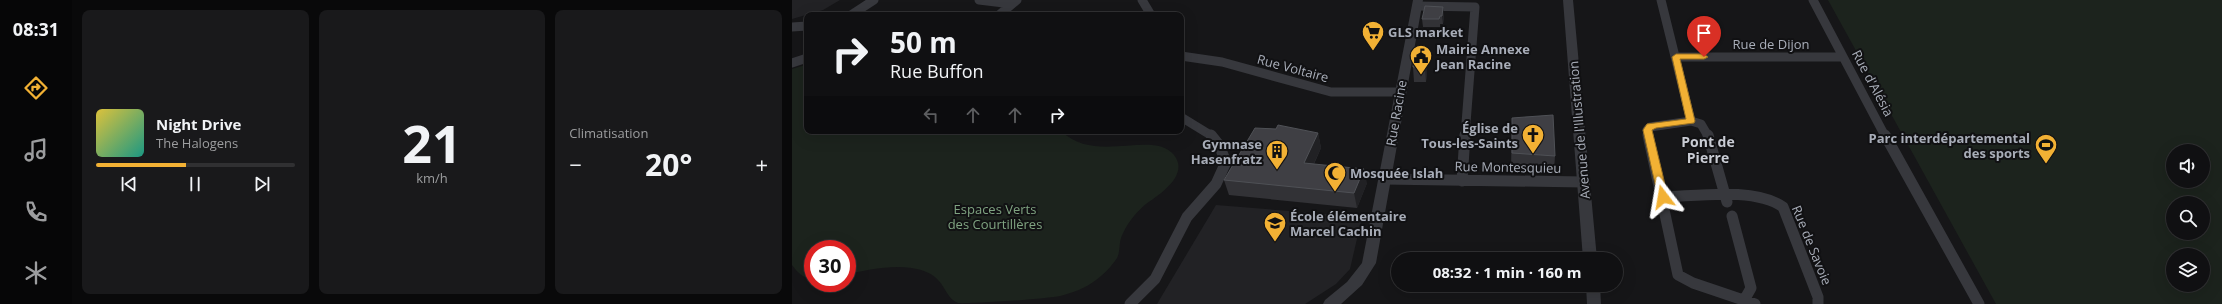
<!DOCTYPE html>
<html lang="fr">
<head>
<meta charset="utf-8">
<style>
  body { margin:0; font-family:"Open Sans",sans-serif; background:#19191b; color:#f1f3f6; height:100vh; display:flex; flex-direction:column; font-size:15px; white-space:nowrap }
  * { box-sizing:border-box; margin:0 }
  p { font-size:13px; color:#9c9d9f }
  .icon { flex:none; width:22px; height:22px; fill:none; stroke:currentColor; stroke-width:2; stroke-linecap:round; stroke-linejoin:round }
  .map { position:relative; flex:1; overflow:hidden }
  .drawer { display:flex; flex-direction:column; gap:10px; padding:10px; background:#09090a; width:720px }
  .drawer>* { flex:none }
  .banner { position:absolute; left:12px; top:12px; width:380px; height:122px; border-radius:8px; box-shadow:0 4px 16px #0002,0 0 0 1px #303032; background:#101012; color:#f1f3f6; overflow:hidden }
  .controls { position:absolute; left:1374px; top:144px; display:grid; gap:8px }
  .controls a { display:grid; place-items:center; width:44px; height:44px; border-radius:50%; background:#101012; box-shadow:0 4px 16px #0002,0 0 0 1px #303032; font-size:20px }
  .speed { position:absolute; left:12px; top:240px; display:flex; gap:8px; font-size:20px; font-weight:700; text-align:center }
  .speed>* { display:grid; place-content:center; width:52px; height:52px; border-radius:50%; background:#101012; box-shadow:0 4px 16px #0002,0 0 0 1px #303032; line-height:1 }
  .speed .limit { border:6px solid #d22; background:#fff; color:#111 }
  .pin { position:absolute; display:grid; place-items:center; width:34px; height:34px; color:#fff; margin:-41px -17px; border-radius:50% 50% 50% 0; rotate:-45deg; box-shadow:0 0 4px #0007 }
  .pin .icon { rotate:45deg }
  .me { position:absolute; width:44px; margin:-22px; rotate:346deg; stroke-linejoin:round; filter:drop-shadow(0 0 3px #0008) }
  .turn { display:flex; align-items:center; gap:14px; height:84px; padding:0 20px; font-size:18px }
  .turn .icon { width:52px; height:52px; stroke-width:2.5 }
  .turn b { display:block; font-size:28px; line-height:34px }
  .lanes { display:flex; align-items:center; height:38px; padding:0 20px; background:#0003; justify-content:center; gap:20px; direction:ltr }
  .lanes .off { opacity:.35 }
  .big { font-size:30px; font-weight:700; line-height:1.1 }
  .drawer .widget { flex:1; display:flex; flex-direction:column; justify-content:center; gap:6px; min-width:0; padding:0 14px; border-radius:8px; background:#19191b }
  .drawer .dial { align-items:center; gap:0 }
  .dial b { font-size:52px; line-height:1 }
  .song { display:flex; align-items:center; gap:12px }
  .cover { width:48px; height:48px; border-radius:6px; background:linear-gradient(135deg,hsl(50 70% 55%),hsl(170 70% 35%)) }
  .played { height:4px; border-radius:2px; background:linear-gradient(90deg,#f2b134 45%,#303032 45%) }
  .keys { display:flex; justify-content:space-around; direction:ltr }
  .heat { display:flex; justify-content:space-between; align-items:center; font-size:22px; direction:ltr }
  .drawer .tiles { flex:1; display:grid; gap:10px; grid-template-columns:repeat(3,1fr) }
  .trip { position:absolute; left:599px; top:252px; width:232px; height:40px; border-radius:20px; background:#101012; box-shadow:0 4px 16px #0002,0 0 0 1px #303032; font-weight:700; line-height:40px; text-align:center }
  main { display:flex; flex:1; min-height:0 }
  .menu { display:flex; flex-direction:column; width:72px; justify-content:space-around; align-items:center; background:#060607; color:#9c9d9f }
  .menu .icon { width:28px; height:28px }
  .menu .on { color:#f2b134 }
  .menu b { font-size:18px; color:#f1f3f6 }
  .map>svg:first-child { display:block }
</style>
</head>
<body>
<main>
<nav class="menu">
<b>08:31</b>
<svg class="icon on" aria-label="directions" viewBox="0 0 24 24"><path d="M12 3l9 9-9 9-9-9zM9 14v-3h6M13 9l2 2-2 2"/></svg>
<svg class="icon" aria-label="music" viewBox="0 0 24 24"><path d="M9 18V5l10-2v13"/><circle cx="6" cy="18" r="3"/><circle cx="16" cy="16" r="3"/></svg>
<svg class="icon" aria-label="phone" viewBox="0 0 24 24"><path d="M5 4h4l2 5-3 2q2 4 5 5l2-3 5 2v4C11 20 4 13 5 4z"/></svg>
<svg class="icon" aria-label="climate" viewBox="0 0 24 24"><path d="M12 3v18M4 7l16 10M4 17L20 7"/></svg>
</nav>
<section class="drawer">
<div class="tiles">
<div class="widget">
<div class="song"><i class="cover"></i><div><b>Night Drive</b><p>The Halogens</p></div></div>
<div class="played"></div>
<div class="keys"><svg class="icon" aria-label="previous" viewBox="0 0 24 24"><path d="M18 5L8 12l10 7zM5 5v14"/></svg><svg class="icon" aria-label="pause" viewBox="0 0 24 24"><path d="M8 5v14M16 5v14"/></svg><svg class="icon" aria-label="next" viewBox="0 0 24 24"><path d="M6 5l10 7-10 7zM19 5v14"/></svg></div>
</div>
<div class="widget dial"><b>21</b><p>km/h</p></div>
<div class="widget"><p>Climatisation</p>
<div class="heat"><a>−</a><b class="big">20°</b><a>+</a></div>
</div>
</div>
</section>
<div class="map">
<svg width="1430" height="304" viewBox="0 0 1430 304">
  <rect width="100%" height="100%" fill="#161618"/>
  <path fill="#222225" d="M0 0H48L31 10 0 19Z
    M424 205 570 217 558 269 544 284 513 304H365Z"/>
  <path fill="#1c231d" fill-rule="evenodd" d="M1036 0H1430V304H1204ZM1381 151H1411V181H1381ZM1381 203H1411V233H1381ZM1381 255H1411V285H1381Z
    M13 65 15 66V131H269C304 165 361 129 382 155 398 175 367 195 354 204 344 212 333 226 329 238 327 244 328 253 325 258 320 266 311 275 304 280 294 288 280 293 268 296 254 299 177 304 166 303 156 299 154 289 147 281 128 259 80 268 55 275V249H21V279C12 279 5 272 0 265V69Z"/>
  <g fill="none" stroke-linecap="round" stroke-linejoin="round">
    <path stroke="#37383d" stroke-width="9" d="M187 0 220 4
      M350 0 359 15
      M869 0 899 121
      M1021 0 1093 136
      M625 6 683 7 673 136
      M59 15 82 0
      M207 15 225 0
      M0 27 15 26
      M389 56 430 62 539 92H607
      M884 57H1051
      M0 63 15 58
      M389 117 420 136
      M856 136 855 130 858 127 899 121 909 124 916 136"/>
    <path stroke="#37383d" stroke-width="11" d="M856 135 886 275 901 283 963 304
      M916 135 935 202
      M1093 135 1187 304
      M592 179 792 182
      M670 181 673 135
      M871 197C905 196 963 187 991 207L1026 297V304
      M940 216 959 288 950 304
      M338 304 363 279 395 217 424 184 434 162 427 145 419 135"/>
    <path fill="#37383d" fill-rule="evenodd" d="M621 0H631L584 263 570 285 549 304H531L533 300 555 282 570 263Z
      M771 0H781L805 259H791Z
      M794 285H808L809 304H795Z"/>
  </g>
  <path fill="#323236" d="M652 15 651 24H648V27H631L630 19Z
    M634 56 635 71 634 82H622L621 67Z
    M720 118 763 156 762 171 719 168Z
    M526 133 529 148 522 164 575 183 565 208 437 195 432 180Z"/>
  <path fill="#212124" d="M651 7 652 15 651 24 650 16Z
    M634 56 635 71 634 82 633 67Z
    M526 133 529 148 515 178 512 163Z
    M572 169 575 183 565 208 562 193Z"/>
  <path fill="#3f3f44" stroke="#4f5156" d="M633 6 651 7 650 16H648L647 19H630Z
    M622 56H634L633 67H621Z
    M761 115 763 156 720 153V118Z
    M486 125 526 133 512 163 572 169 562 193 432 180 463 128 484 129Z"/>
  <path fill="#f2b134" stroke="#9d7322" d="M884 54H912L916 57 912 59H888L903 121 902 123 864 128 860 130 876 197 871 200 866 197 851 130 855 124 894 119 880 57Z"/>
  <defs>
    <g id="supermarket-pin" transform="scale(1.15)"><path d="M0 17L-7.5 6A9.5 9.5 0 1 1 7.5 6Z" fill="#f2b134" stroke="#111113"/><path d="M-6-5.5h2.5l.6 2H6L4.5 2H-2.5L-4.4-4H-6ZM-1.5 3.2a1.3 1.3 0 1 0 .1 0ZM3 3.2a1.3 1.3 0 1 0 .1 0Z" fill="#111"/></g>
    <g id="civic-pin" transform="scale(1.15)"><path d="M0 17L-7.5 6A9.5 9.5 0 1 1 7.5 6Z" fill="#f2b134" stroke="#111113"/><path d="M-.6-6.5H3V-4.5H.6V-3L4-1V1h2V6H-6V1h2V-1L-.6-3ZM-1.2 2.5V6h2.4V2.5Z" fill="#111"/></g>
    <g id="church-pin" transform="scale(1.15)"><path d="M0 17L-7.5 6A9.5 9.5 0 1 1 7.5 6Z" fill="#f2b134" stroke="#111113"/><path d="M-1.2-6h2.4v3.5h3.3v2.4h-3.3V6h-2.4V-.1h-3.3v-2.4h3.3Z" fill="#111"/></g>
    <g id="stadium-pin" transform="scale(1.15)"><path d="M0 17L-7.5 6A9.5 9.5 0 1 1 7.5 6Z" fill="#f2b134" stroke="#111113"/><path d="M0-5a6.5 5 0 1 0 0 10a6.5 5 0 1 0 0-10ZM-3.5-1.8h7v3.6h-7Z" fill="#111"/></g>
    <g id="building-pin" transform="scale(1.15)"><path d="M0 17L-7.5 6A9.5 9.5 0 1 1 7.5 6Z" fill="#f2b134" stroke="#111113"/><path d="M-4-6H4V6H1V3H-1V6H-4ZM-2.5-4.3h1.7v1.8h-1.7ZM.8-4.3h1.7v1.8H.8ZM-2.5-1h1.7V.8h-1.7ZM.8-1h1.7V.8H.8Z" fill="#111"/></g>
    <g id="mosque-pin" transform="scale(1.15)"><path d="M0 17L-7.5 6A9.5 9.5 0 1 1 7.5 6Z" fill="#f2b134" stroke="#111113"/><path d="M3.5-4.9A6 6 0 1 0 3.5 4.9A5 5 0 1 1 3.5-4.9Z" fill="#111"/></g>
    <g id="school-pin" transform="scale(1.15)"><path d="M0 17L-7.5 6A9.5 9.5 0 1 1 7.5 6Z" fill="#f2b134" stroke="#111113"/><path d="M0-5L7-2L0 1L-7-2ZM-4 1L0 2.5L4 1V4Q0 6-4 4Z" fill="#111"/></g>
  </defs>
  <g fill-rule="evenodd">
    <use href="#supermarket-pin" x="581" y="32"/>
    <use href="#civic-pin" x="629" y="56"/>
    <use href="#church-pin" x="741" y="135"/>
    <use href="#stadium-pin" x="1254" y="145"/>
    <use href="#building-pin" x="485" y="151"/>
    <use href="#mosque-pin" x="543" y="173"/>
    <use href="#school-pin" x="483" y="223"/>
  </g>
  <g text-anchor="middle" stroke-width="4" stroke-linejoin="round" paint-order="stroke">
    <g font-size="13" font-weight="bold" fill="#a8adb8" stroke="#111113" text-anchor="start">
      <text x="596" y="37">GLS market</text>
      <text x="644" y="54">Mairie Annexe<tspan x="644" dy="15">Jean Racine</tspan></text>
      <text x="726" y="133" text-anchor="end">Église de<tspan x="726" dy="15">Tous-les-Saints</tspan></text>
      <text x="1238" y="143" text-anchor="end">Parc interdépartemental<tspan x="1238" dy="15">des sports</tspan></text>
      <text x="470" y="149" text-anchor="end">Gymnase<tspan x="470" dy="15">Hasenfratz</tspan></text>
      <text x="558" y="178">Mosquée Islah</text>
      <text x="498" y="221">École élémentaire<tspan x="498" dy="15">Marcel Cachin</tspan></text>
    </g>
    <g font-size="13" fill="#a8adb8" stroke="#111113">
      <text x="979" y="49">Rue de Dijon</text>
      <text transform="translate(501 68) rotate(15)" y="5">Rue Voltaire</text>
      <text transform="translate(1081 83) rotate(62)" y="5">Rue d'Alésia</text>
      <text transform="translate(604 113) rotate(-80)" y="5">Rue Racine</text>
      <text transform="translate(787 130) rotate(-95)" y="5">Avenue de l'Illustration</text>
      <text transform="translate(716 167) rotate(1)" y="5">Rue Montesquieu</text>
      <text transform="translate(1020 245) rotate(68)" y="5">Rue de Savoie</text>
    </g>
    <g font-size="13" fill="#7fa381" stroke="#111113">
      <text x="203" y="214">Espaces Verts<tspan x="203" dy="15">des Courtillères</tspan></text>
    </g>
    <g font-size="14" font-weight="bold" fill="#c9ccd4" stroke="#111113">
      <text x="916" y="147">Pont de<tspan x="916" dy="16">Pierre</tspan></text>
    </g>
  </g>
</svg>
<div class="controls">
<a><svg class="icon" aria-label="sound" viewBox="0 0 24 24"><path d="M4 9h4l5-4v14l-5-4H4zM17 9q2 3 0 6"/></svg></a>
<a><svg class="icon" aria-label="search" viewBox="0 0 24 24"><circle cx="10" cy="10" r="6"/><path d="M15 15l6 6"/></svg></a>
<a><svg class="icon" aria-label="layers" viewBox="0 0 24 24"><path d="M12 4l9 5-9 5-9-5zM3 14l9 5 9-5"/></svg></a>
</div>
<div class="speed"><div class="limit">30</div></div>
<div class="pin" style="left:912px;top:57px;background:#d93025"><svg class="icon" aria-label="arrive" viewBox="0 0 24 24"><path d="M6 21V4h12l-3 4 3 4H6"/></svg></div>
<svg class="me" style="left:871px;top:197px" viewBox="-20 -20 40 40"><path d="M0-17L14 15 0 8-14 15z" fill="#f2b134" stroke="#fff" stroke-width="4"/></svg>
<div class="trip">08:32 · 1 min · 160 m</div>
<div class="banner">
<div class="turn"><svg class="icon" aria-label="right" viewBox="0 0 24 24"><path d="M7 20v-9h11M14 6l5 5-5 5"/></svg><div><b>50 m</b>Rue Buffon</div></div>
<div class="lanes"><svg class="icon off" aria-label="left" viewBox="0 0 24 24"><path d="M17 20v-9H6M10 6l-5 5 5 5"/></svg><svg class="icon off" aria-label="ahead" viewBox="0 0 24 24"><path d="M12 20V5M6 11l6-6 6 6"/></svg><svg class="icon off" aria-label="ahead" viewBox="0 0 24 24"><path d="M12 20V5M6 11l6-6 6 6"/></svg><svg class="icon" aria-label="right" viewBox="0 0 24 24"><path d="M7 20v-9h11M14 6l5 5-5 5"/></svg></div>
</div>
</div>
</main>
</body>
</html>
